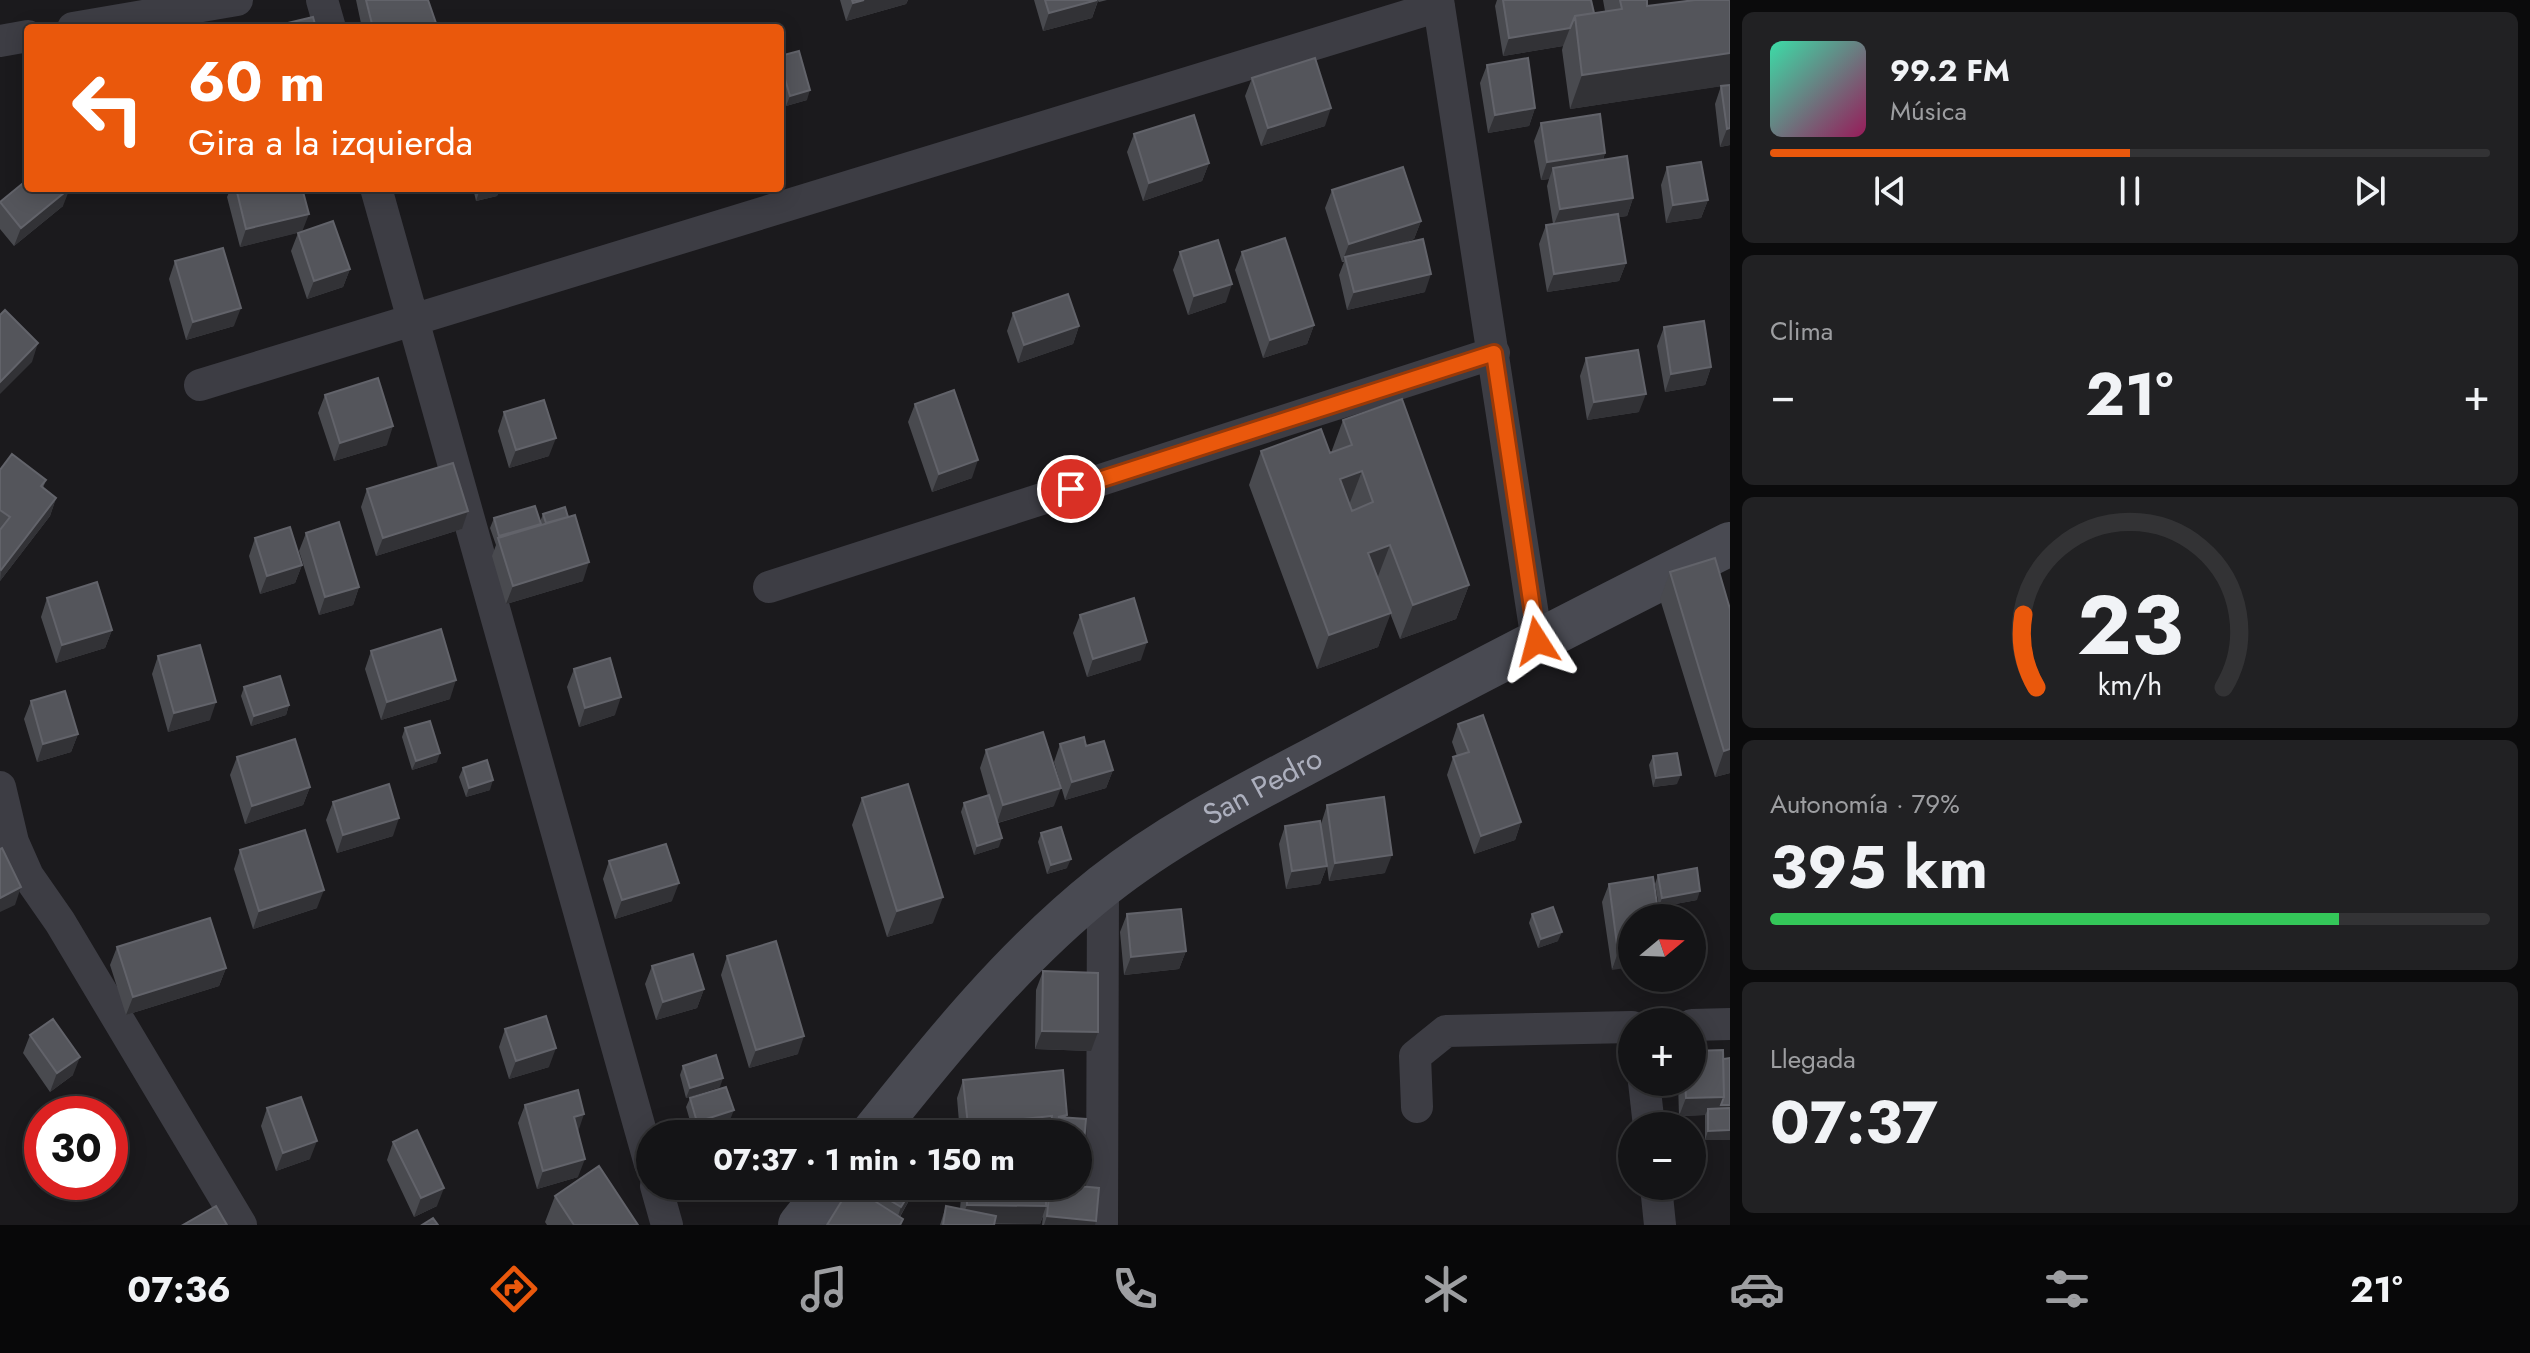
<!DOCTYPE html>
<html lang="es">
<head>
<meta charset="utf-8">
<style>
  body { margin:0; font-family:Jost,sans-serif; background:#212123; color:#f1f3f6; height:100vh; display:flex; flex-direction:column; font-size:30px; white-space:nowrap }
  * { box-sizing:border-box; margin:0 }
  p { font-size:26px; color:#9d9ea1 }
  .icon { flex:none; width:44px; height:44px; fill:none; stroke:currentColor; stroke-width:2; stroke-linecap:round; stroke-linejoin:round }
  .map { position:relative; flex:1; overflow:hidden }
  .panel { display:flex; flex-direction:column; gap:12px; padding:12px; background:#0b0b0c; width:800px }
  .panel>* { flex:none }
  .banner { position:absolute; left:24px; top:24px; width:760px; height:168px; border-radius:8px; box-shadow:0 4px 20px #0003,0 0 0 2px #333335; background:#ea580c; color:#fff; overflow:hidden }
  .needle { width:52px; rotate:71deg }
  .tools { position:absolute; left:1618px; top:904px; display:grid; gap:16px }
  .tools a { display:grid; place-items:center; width:88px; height:88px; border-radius:50%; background:#141416; box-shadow:0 4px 20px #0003,0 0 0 2px #333335; font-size:40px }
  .speed { position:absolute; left:24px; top:1096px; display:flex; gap:16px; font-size:40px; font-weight:700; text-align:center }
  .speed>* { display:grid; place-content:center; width:104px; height:104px; border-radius:50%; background:#141416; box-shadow:0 4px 20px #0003,0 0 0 2px #333335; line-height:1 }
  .speed .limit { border:12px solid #d22; background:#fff; color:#111 }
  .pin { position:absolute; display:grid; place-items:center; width:68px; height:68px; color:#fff; margin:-34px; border:4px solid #fff; border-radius:50%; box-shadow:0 2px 8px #0007 }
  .me { position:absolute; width:88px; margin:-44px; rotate:351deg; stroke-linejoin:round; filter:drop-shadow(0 0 6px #0008) }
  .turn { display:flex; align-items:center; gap:28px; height:168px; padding:0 32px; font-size:36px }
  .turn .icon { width:104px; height:104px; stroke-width:2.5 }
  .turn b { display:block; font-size:56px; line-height:68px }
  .big { font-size:60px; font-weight:700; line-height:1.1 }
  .panel .card { flex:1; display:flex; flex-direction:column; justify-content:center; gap:12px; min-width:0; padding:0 28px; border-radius:12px; background:#212123 }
  .panel .dial { align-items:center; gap:0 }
  .dial svg { height:208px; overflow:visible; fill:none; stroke:#333335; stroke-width:7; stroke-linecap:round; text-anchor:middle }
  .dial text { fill:#f1f3f6; stroke:none }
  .song { display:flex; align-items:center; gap:24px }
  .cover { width:96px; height:96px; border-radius:12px; background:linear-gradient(135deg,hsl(160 70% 55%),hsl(330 70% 35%)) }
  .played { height:8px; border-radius:4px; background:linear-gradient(90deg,#ea580c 50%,#333335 50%) }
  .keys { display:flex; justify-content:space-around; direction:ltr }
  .heat { display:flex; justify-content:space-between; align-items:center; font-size:44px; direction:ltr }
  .charge { height:12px; border-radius:6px; background:linear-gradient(90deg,#34c759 79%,#333335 0) }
  .trip { position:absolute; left:636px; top:1120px; width:456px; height:80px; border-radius:40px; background:#141416; box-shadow:0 4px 20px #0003,0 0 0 2px #333335; font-weight:700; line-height:80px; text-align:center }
  .tab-bar { display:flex; height:128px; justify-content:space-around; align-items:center; background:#080809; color:#9d9ea1 }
  .tab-bar .icon { width:56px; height:56px }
  .tab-bar .active { color:#ea580c }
  .tab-bar b { font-size:36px; color:#f1f3f6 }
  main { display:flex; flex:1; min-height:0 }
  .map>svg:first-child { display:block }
</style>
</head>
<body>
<main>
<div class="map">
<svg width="1730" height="1225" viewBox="0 0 1730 1225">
  <rect width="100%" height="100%" fill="#1b1a1d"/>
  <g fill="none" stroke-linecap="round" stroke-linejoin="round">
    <path stroke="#3d3d44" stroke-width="32" d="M322 0 330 28
      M1438 0 1537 641
      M73 28 237 0
      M0 41 28 36
      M376 188 650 1164
      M200 385 1439 6
      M769 587 1494 353
      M0 787 13 842 28 876 60 922 241 1225
      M1692 1025 1730 1024
      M1644 1082 1649 1126
      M1417 1107 1415 1056 1446 1031 1632 1027
      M656 1186 667 1225
      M1656 1186 1660 1225
      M1102 1225 1103 886"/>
    <g stroke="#494a52" stroke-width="44">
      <path id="s1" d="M872 1134C942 1046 1015 956 1103 886 1179 826 1268 784 1353 738 1478 672 1603 607 1730 544"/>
      <path d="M800 1225 831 1186"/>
    </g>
  </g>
  <path fill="#494a4f" d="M356 0H428L436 28H362Z
    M840 0H908L906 4 846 21Z
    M1034 0H1107L1099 2 1098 1 1092 18 1043 31Z
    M1497 0H1591L1594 13 1605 11 1603 0H1647V6L1730 0V145L1720 147 1715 104 1721 86 1570 109 1562 50 1563 46 1503 56 1495 6Z
    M780 56 807 100 786 106 780 83Z
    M1487 65 1535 108 1529 126 1488 133 1480 83Z
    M1252 78 1325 126 1261 146 1245 96Z
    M1541 123 1605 153 1603 160 1633 198 1627 216 1619 217 1626 263 1619 281 1547 292 1539 244 1546 225 1553 224 1547 186 1549 179 1541 180 1534 141Z
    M1134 134 1209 163 1202 181 1143 201 1127 152Z
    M1667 167 1708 200 1701 218 1666 223 1661 185Z
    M231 188H302V232L350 269 343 287 307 299 291 251 298 233 300 232 240 247 227 197Z
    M473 188H500L497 196 476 201Z
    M1332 190 1421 221 1414 239 1395 246 1425 292 1347 310 1339 275 1344 262H1342L1325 208Z
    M0 202 63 206 14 246 0 229Z
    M1180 252 1226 302 1188 315 1173 270Z
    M1242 252 1314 325 1307 344 1263 358 1235 270Z
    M175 261 234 326 186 340 169 279Z
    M1013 313 1079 326 1073 344 1018 363 1007 331Z
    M1664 327 1711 367 1705 385 1665 392 1657 346Z
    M1586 358 1639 412 1587 420 1580 376Z
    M325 395 387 445 334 461 318 413Z
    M915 404 972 478 932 492 908 422Z
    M504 412 549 456 509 468 498 431Z
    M1343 420 1469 585 1456 619 1400 639 1390 613 1378 647 1317 669 1249 485 1261 451 1331 453Z
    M0 470 46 480 43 488 56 498 50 516 0 581Z
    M367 489 462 529 376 556 361 507Z
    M543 514 583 581 506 604 492 556 496 545 490 528 494 518 540 522Z
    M306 533 359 587 353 605 319 615 299 551Z
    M255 538 302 565 295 583 260 594 249 556Z
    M1670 572 1730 609V773L1715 777 1660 599Z
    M47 598 112 630 105 648 56 663 41 617Z
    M1080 615 1141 660 1087 677 1073 633Z
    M371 651 450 699 381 720 365 669Z
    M158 656 210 720 168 732 152 674Z
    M574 669 615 715 579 727 567 687Z
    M244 687 289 705 286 715 251 726 241 696Z
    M31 701 78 734 71 752 37 762 24 719Z
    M1458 724 1521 822 1515 840 1474 854 1447 775 1453 757 1457 756 1452 742Z
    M405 728 437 762 412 770 402 737Z
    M1060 744 1113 770 1106 788 1065 800 1054 762Z
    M986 750 1054 806 998 823 999 847 974 855 961 812 964 803 988 796 980 768Z
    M1653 756 1677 784 1653 787 1649 765Z
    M237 757 310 787 303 805 245 824 230 775Z
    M463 768 490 790 466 797 459 777Z
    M862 798 933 923 887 937 852 825Z
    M333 802 393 836 337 853 326 820Z
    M1327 805 1385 873 1329 881 1327 866 1320 884 1286 889 1279 844 1285 826 1321 824Z
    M1041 833 1067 868 1047 874 1038 842Z
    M240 850 317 908 253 929 234 869Z
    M609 861 672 901 615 919 603 879Z
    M1658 875 1697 900 1659 907 1655 884Z
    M1653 877 1612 970 1602 902 1609 884Z
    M1127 914 1186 951 1179 969 1124 975 1120 932Z
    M1532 914 1558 941 1538 948 1529 923Z
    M117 947 226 968 219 986 126 1015 110 965Z
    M727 956 798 1054 749 1068 721 975Z
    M652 966 704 989 697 1008 656 1020 645 984Z
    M1043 971 1091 1051 1035 1049 1036 990Z
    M505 1029 549 1067 509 1079 499 1047Z
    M30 1035 73 1075 50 1092 23 1053Z
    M1730 1058V1140H1705V1115L1679 1116 1678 1082H1692L1723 1059Z
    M683 1066 720 1087 686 1098 680 1075Z
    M1063 1070 1067 1115 1066 1117 1086 1119 1081 1179 1078 1186 1099 1188 1095 1225H1042L1043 1216 1040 1224H995L994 1225H940L946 1206 960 1209 962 1186H1078V1134H960L957 1098 963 1080Z
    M690 1098 730 1120 693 1131 686 1107Z
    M525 1105 578 1132V1177L537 1189 518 1123Z
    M267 1108 310 1159 276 1171 261 1126Z
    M393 1142 437 1206 414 1217 387 1160Z
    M856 1186H917L900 1217 903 1219 901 1225H827Z
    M555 1196 638 1225H547L545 1222Z"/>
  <path fill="#323236" d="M864 0H908L906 4 846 21 853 3Z
    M1098 0 1092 18 1043 31 1049 13Z
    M1570 28 1563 46 1503 56 1509 38Z
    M1730 53V85L1570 109 1582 75Z
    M810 90 807 100 786 106 790 96Z
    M1331 108 1325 126 1261 146 1268 128Z
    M1535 108 1529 126 1488 133 1495 115Z
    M1730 128V145L1720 147 1727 129Z
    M1605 153 1599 171 1553 168 1549 179 1541 180 1547 162Z
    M1209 163 1202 181 1143 201 1149 183Z
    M70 188 63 206 14 246 21 228Z
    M496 188H500L497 196 476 201 479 192Z
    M1633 198 1627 216 1553 227 1560 209Z
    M1708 200 1701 218 1666 223 1673 205Z
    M309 214 302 232 240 247 246 229Z
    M1421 221 1414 239 1346 261 1345 257 1342 262 1349 244Z
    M1626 263 1619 281 1547 292 1554 274Z
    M350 269 343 287 307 299 314 281Z
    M1431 274 1425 292 1347 310 1354 292Z
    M1232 284 1226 302 1188 315 1194 296Z
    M241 308 234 326 186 340 193 322Z
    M1314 325 1307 344 1263 358 1270 340Z
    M1079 326 1073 344 1018 363 1024 345Z
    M38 343 32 362 0 394V382Z
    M1711 367 1705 385 1665 392 1671 374Z
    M1646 394 1639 412 1587 420 1594 402Z
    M393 426 387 445 334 461 340 443Z
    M556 438 549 456 509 468 516 450Z
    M978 460 972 478 932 492 939 474Z
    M1362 471 1349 505 1340 479Z
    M56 498 50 516 0 581 1 570Z
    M468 511 462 529 376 556 383 538Z
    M1390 545 1377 579 1368 553Z
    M589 562 583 581 506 604 513 586Z
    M302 565 295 583 260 594 267 576Z
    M1469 585 1456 619 1400 639 1413 605Z
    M359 587 353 605 319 615 325 597Z
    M1391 613 1378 647 1317 669 1329 635Z
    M112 630 105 648 56 663 62 645Z
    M1147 642 1141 660 1087 677 1093 659Z
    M456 680 450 699 381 720 387 702Z
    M621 697 615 715 579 727 585 708Z
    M216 702 210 720 168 732 174 713Z
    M289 705 286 715 251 726 254 716Z
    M78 734 71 752 37 762 43 744Z
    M1730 749V773L1715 777 1724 751Z
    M440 753 437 762 412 770 416 761Z
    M1113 770 1106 788 1065 800 1072 782Z
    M1681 775 1677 784 1653 787 1656 778Z
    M493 780 490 790 466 797 469 788Z
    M310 787 303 805 245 824 252 806Z
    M1061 788 1054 806 997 823 1003 805Z
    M399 818 393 836 337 853 343 835Z
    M1521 822 1515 840 1474 854 1481 836Z
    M1002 838 999 847 974 855 977 846Z
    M1392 855 1385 873 1329 881 1335 863Z
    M1071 859 1067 868 1047 874 1051 865Z
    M1327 866 1320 884 1286 889 1292 871Z
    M679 883 672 901 615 919 622 900Z
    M21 887 15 905 0 912V898Z
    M324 890 317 908 253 929 259 911Z
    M1700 891 1697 900 1659 907 1662 898Z
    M943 897 933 923 887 937 897 911Z
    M1562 932 1558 941 1538 948 1541 939Z
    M1632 950V967L1612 970 1618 952Z
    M1186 951 1179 969 1124 975 1131 957Z
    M226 968 219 986 126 1015 133 997Z
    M704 989 697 1008 656 1020 663 1002Z
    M1042 1031 1098 1032 1091 1051 1035 1049Z
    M804 1036 798 1054 749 1068 756 1050Z
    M556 1048 549 1067 509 1079 516 1061Z
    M80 1057 73 1075 50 1092 57 1073Z
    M723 1078 720 1087 686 1098 690 1088Z
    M1724 1097 1730 1105V1114L1708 1109 1705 1115 1679 1116 1686 1098Z
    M734 1110 730 1120 693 1131 697 1122Z
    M584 1114 578 1132 574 1117Z
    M1052 1116 1046 1134H964L968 1125Z
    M1730 1130V1140H1705L1708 1131Z
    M317 1141 310 1159 276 1171 283 1153Z
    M585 1159 578 1177 537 1189 543 1171Z
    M914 1186H917L895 1225 901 1207Z
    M444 1188 437 1206 414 1217 421 1198Z
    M967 1205 1046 1206 1040 1224 960 1223Z
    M1047 1216 1096 1221 1095 1225H1044Z"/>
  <path fill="#54555b" stroke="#62636a" stroke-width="2" fill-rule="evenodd" d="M366 0H428L437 26 429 28H373Z
    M852 0H864L853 3Z
    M1045 0H1097L1049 13Z
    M1503 0H1591L1594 13 1575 16 1570 28 1509 38Z
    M1620 0H1647V6L1695 0H1730V53L1582 75 1575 16 1622 9Z
    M313 17 316 28H267Z
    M799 51 810 90 790 96 780 62V56Z
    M1315 58 1331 108 1268 128 1252 78Z
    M1528 58 1535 108 1495 115 1487 65Z
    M1730 85V128L1727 129 1721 86Z
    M1600 114 1605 153 1547 162 1541 123Z
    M1194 115 1209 163 1149 183 1134 134Z
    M1627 156 1633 198 1560 209 1553 168Z
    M1701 162 1708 200 1673 205 1667 167Z
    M1403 167 1421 221 1349 244 1332 190Z
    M28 179V188H70L21 228 0 202Z
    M236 188H302L309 214 246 229Z
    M478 188H496L479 192Z
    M1618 214 1626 263 1554 274 1546 225Z
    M333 221 350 269 314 281 298 233Z
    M1285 238 1314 325 1270 340 1242 252Z
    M1423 239 1431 274 1354 292 1345 257Z
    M1218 240 1232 284 1194 296 1180 252Z
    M223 248 241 308 193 322 175 261Z
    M1068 294 1079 326 1024 345 1013 313Z
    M5 310 38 343 0 382V315Z
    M1704 321 1711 367 1671 374 1664 327Z
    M1638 350 1646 394 1594 402 1586 358Z
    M378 378 393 426 340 443 325 395Z
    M954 390 978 460 939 474 915 404Z
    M1402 399 1469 585 1413 605 1390 545 1368 553 1391 613 1329 635 1261 451 1321 429 1330 453 1352 445 1343 420ZM1362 471 1373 502 1352 511 1340 479Z
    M544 400 556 438 516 450 504 412Z
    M12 454 46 480 41 486 56 498 1 570 0 569V530L10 517 0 510V470Z
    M453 463 468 511 383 538 367 489Z
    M535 506 541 524 499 536 494 518Z
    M565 507 568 517 546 523 543 514Z
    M575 515 589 562 513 586 498 538Z
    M339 522 359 587 325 597 306 533Z
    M290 527 302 565 267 576 255 538Z
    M1715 558 1730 609V749L1724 751 1670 572Z
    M97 582 112 630 62 645 47 598Z
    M1134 598 1147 642 1093 659 1080 615Z
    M441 629 456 680 387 702 371 651Z
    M200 645 216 702 174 713 158 656Z
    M610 658 621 697 585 708 574 669Z
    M280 676 289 705 254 716 244 687Z
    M65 691 78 734 43 744 31 701Z
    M1483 715 1521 822 1481 836 1453 757 1469 752 1458 724Z
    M430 721 440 753 416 761 405 728Z
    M1043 732 1061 788 1003 805 986 750Z
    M1084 737 1086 746 1104 741 1113 770 1072 782 1060 744Z
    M295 739 310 787 252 806 237 757Z
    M1677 753 1681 775 1656 778 1653 756Z
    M487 760 493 780 469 788 463 768Z
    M389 784 399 818 343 835 333 802Z
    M908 784 943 897 897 911 862 798Z
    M989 795 1002 838 977 846 964 803Z
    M1384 797 1392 855 1335 863 1327 805Z
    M1320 821 1327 866 1292 871 1285 826Z
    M1061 827 1071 859 1051 865 1041 833Z
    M305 830 324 890 259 911 240 850Z
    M666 844 679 883 622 900 609 861Z
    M2 848 21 887 0 898V849Z
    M1697 868 1700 891 1662 898 1658 875Z
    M1653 877 1659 918H1632V950L1618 952 1609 884Z
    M1553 907 1562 932 1541 939 1532 914Z
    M1181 909 1186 951 1131 957 1127 914Z
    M210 918 226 968 133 997 117 947Z
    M776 941 804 1036 756 1050 727 956Z
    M693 954 704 989 663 1002 652 966Z
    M1043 971 1098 973V1032L1042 1031Z
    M546 1016 556 1048 516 1061 505 1029Z
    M53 1019 80 1057 57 1073 30 1035Z
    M1723 1050 1724 1097 1686 1098 1685 1082H1692V1051Z
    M716 1055 723 1078 690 1088 683 1066Z
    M1730 1058V1105H1721L1724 1097 1723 1059Z
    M1063 1070 1067 1115 1058 1117 1086 1119 1081 1179H1078V1134H1050L1052 1116 968 1125 963 1080Z
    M726 1087 734 1110 697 1122 690 1098Z
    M578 1090 584 1114 574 1117 585 1159 543 1171 525 1105Z
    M301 1097 317 1141 283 1153 267 1108Z
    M1730 1108V1130L1708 1131V1109Z
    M417 1130 444 1188 421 1198 393 1142Z
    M599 1166 638 1225H574L555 1196Z
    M851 1186 903 1219 900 1225H827Z
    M866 1186H914L901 1207Z
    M967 1186H1046V1206L967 1205Z
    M1050 1186H1078L1099 1188 1096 1221 1047 1216Z
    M216 1206 227 1225H183Z
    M946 1206 996 1216 994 1225H943Z
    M433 1218 438 1225H422Z"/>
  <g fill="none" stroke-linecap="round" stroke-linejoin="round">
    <g stroke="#983908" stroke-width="20">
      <path id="route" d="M1071 489 1494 353 1537 641"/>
    </g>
    <use href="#route" stroke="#ea580c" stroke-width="14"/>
  </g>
  <g text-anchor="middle" stroke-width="8" stroke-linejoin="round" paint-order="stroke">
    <g font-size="30" fill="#acafbd" stroke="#161518">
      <text dy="10" stroke="none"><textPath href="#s1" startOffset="528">San Pedro</textPath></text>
    </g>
  </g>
</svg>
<div class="tools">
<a><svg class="needle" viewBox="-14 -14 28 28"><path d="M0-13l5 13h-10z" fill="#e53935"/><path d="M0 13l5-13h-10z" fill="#9d9ea1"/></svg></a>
<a>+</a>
<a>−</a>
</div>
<div class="speed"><div class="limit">30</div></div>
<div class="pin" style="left:1071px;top:489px;background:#d93025"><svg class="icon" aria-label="arrive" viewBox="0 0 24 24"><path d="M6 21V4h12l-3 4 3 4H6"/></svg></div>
<svg class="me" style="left:1537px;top:641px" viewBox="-20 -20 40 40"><path d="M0-17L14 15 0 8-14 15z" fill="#ea580c" stroke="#fff" stroke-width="4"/></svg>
<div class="trip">07:37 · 1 min · 150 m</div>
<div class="banner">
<div class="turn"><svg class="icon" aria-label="left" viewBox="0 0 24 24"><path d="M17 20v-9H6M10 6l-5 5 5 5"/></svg><div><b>60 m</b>Gira a la izquierda</div></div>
</div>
</div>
<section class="panel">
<div class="card">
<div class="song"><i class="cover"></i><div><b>99.2 FM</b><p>Música</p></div></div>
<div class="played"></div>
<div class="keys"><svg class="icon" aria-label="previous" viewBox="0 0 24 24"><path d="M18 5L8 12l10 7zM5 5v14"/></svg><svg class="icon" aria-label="pause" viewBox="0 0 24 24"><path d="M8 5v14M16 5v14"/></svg><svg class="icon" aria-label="next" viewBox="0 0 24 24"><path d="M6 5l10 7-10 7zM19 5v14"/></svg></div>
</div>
<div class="card"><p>Clima</p>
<div class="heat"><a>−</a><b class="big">21°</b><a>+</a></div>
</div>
<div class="card dial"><svg viewBox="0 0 100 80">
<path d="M14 69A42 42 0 1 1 86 69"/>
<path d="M14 69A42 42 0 0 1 9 41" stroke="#ea580c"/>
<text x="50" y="56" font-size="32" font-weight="700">23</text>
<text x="50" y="72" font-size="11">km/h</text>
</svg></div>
<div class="card"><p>Autonomía · 79%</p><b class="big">395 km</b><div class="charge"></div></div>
<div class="card"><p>Llegada</p><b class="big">07:37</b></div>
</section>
</main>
<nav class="tab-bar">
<b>07:36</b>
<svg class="icon active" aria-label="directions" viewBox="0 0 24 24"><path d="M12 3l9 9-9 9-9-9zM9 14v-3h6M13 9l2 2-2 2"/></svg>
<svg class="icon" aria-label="music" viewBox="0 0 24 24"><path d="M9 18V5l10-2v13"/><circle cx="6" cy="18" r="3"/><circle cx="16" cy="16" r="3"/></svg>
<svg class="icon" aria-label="phone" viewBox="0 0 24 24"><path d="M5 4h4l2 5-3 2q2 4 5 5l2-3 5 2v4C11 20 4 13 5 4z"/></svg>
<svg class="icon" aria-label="climate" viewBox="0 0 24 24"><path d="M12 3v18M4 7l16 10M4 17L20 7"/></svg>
<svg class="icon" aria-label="car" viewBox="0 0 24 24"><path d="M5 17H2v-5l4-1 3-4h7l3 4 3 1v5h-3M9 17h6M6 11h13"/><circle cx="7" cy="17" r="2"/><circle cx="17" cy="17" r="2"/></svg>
<svg class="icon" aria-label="filters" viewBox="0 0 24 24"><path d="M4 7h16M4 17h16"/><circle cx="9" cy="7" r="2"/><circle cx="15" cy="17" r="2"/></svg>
<b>21°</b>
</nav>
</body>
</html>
